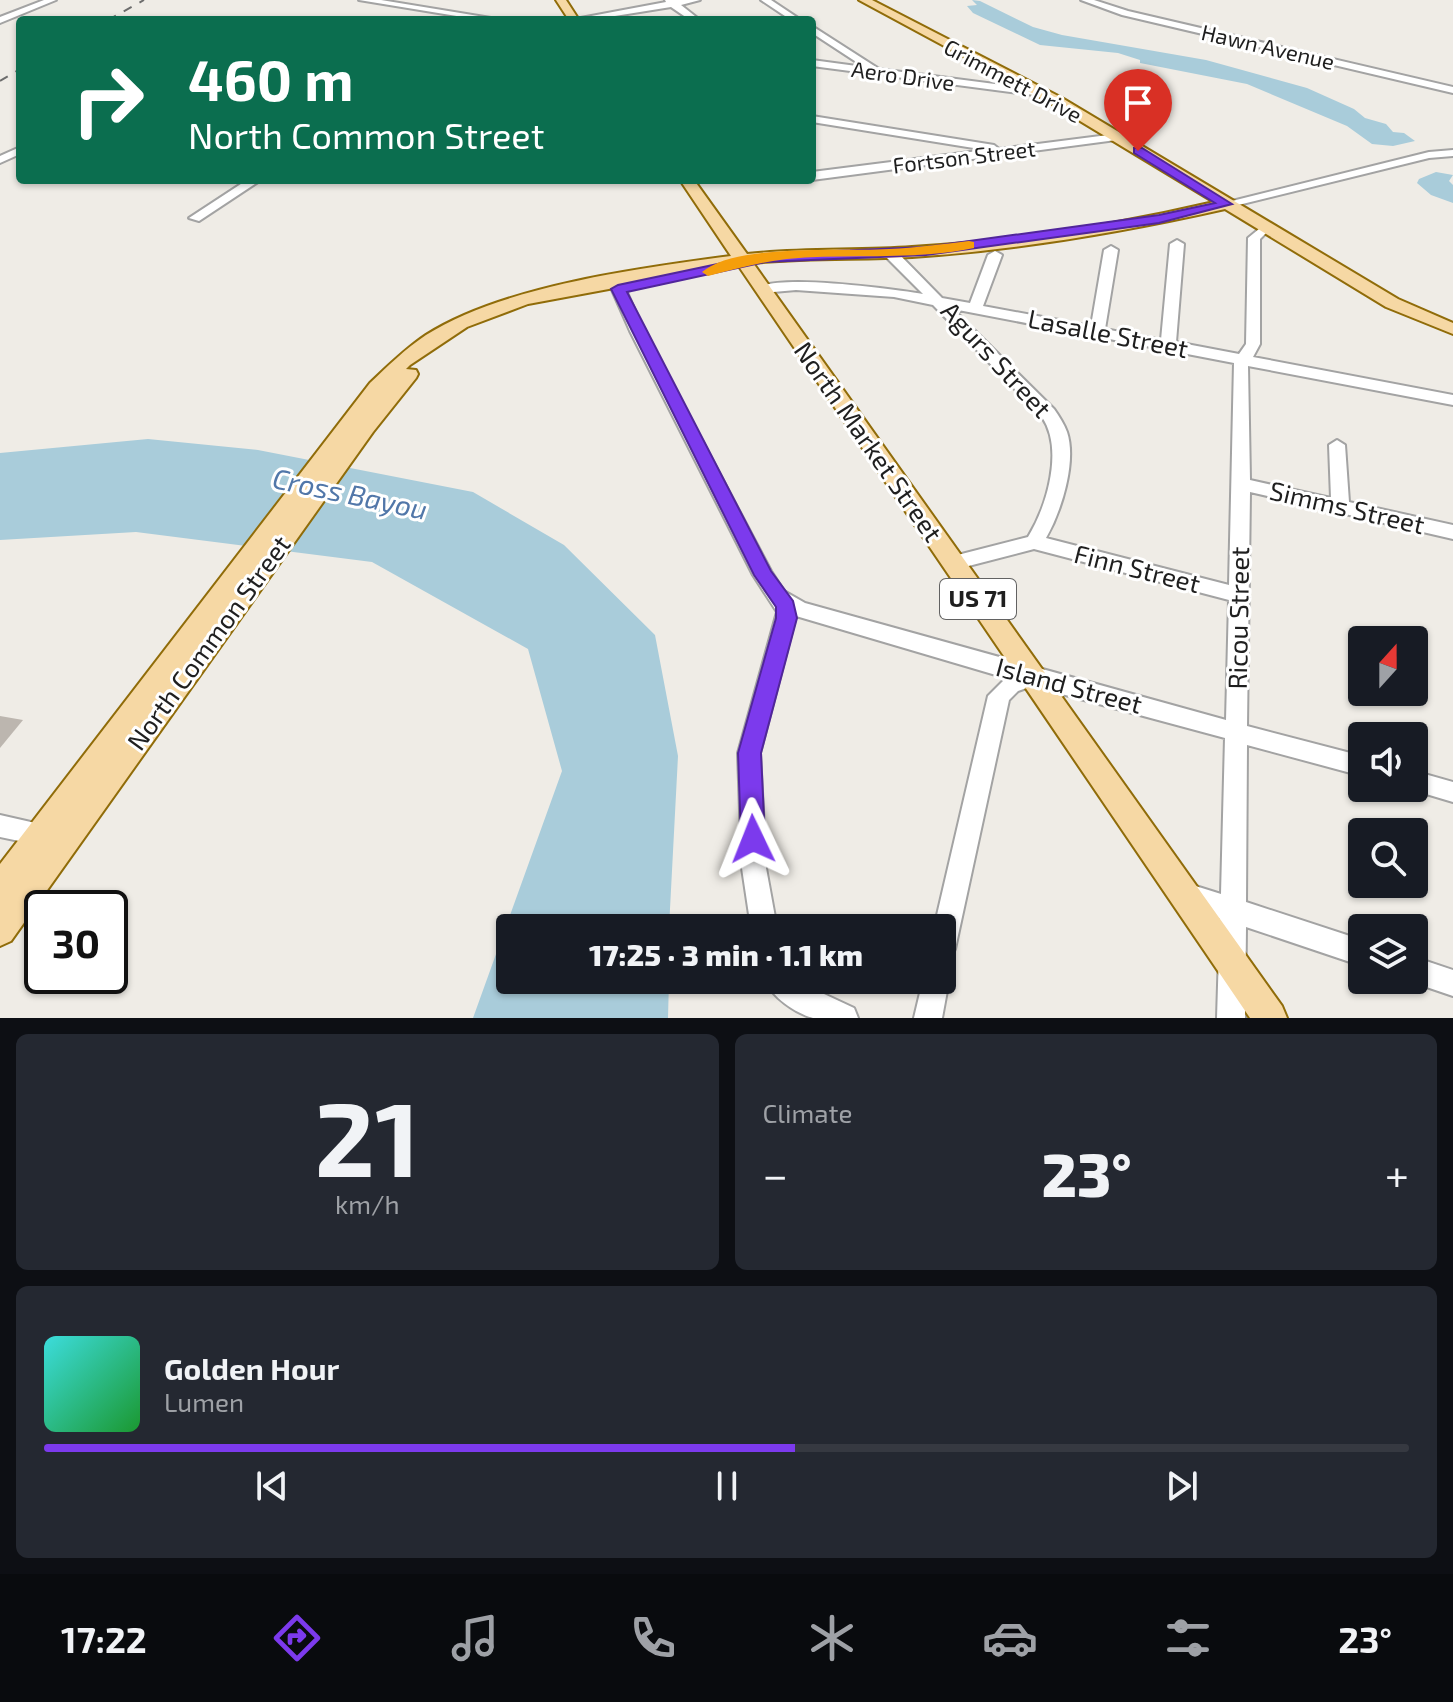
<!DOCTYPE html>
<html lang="en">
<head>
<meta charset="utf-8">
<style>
  body { margin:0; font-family:"Exo 2",sans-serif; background:#242831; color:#f1f3f6; height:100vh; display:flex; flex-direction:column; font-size:30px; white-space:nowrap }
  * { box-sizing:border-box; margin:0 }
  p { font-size:26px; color:#9ea1a6 }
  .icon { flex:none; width:44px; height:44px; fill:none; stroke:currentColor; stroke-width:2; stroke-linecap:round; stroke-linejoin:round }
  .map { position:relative; height:1018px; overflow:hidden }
  .details { display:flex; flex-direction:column; gap:16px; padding:16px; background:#0d0f14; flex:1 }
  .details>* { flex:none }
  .guide { position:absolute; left:16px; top:16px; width:800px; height:168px; border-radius:8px; box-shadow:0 2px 6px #0004; background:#0b6e4f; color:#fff; overflow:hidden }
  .needle { width:52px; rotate:21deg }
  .buttons { position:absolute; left:1348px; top:626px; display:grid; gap:16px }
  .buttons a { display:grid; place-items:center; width:80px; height:80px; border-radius:8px; background:#171b24; box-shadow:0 2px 6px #0004; font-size:40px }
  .speed { position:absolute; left:24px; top:890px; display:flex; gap:16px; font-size:40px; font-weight:700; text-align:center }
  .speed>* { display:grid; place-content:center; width:104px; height:104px; border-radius:50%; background:#171b24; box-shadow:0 2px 6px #0004; line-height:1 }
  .speed .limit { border:4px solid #111; border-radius:12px; background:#fff; color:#111 }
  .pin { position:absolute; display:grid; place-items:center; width:68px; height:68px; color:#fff; margin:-82px -34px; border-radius:50% 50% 50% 0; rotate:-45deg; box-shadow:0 0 8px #0007 }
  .pin .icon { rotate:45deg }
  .me { position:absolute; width:88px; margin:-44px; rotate:358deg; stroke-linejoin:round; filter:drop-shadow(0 0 6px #0008) }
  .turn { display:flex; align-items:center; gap:28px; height:168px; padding:0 40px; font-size:36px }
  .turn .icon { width:104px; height:104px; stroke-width:2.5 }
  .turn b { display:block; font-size:56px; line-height:68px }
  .big { font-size:60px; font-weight:800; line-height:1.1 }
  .details .widget { flex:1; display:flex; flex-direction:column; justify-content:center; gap:12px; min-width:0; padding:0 28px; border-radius:12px; background:#242831 }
  .details .dial { align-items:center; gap:0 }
  .dial b { font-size:104px; line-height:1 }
  .song { display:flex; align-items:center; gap:24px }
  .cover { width:96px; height:96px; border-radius:12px; background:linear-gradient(135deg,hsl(180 70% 55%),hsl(130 70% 35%)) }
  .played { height:8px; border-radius:4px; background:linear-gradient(90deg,#7c3aed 55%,#363941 55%) }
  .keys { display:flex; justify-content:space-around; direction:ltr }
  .heat { display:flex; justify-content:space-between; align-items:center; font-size:44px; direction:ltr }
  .details .tiles { flex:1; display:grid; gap:16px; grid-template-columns:1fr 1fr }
  .widget:last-child { grid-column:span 2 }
  .trip { position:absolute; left:496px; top:914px; width:460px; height:80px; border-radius:8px; background:#171b24; box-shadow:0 2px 6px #0004; font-weight:800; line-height:80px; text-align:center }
  .tab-bar { display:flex; height:128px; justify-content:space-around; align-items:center; background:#090b0e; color:#9ea1a6 }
  .tab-bar .icon { width:56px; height:56px }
  .tab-bar .active { color:#7c3aed }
  .tab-bar b { font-size:36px; color:#f1f3f6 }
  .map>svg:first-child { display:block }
</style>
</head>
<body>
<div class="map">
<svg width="1453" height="1018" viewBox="0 0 1453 1018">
  <rect width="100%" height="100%" fill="#efece6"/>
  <path fill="#a9ccda" d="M972 0 980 1 1033 27 1062 35 1206 60 1307 88 1354 109 1365 118 1386 124 1393 132 1404 133 1415 141 1393 146 1372 144 1347 126 1247 84 1140 63V60L1118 53 1040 45 973 13 967 6 977 5Z
    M1436 172 1453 175 1449 181 1453 185V203L1431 195 1417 183 1419 179Z
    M148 439 258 450 473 492 564 545 655 635 678 756 669 928H510V980H669L668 1018H473L562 771 528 649 372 562 136 532 0 540V453Z"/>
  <path fill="#bcb6af" d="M0 716 23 720 0 748Z"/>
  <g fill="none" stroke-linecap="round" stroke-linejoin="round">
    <g stroke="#a3a3a3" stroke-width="4">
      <path id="minor" d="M44 0H56L0 23V17Z
        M359 0H381L503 20H481Z
        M665 0H700L681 5 700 20H690L671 7 590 20H570L666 2Z
        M761 0H771L801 20H791Z
        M1081 0H1094L1128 11 1453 87V93L1122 15Z
        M812 26 879 69 1041 90 1046 93 1041 96 812 66V60L864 67 812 33Z
        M812 116 994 145 999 149 1116 134 1122 137 1116 140 812 180V172L986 150 812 122Z
        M20 147V154L0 163V156Z
        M1453 150V156L1429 158 1226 208 1220 204 1429 152Z
        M247 180H261L199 221 189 218Z
        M1265 224 1271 228 1260 239V344L1253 357 1453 395V405L1248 366 1250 480 1331 498 1329 445 1337 440 1345 445 1349 502 1453 525V539L1250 492 1247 726 1362 756V776L1247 745 1246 902 1362 940V966L1246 927 1245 1018H1217L1220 919 1177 904 1173 895 1177 886 1186 883 1221 894 1225 738 1032 686 1018 691 1009 700 955 949 951 958 942 962V928H934L988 696 1006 678 796 616 760 753 766 868 777 928H751L742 868 738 753 777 612 753 575 630 331 608 281 610 278H620L622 281 644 331 771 571 784 591 805 603 1226 720 1229 600 1034 549 953 570 946 568 944 563 946 558 1028 537C1047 506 1064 449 1042 417L933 305 894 297 796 290 762 293 755 289C776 273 893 289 923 294L885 256 883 253 890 249 895 250 942 298 970 303 988 255 995 251 1002 255 983 306 1091 326 1104 250 1111 246 1118 250 1105 329 1161 340 1170 244 1177 240 1184 244 1176 342 1239 354 1246 344 1248 238ZM953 309 1234 363 1229 585 1046 538C1061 512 1077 462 1067 432 1064 424 1059 416 1054 409Z
        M1414 771 1453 782V802L1406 788H1414Z
        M0 815 57 828 60 836 57 844 48 847 0 837Z
        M1414 957 1453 970V996L1406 980H1414Z
        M942 969 949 980 942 1018H914L923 980H942Z
        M765 980H799L809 987 854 1008 858 1018C844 1018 826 1018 813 1018 795 1013 772 997 765 980Z"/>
    </g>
    <g stroke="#906c09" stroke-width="4">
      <path id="major" d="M556 0H566L579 20H569Z
        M859 0H872L1062 98 1398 299 1453 323V334L1386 307 1225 209C1123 232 1017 250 912 257 859 260 806 257 753 263L1282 1006 1287 1018H1250L738 265 528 304 467 327 410 365 406 369 416 370 418 374 416 378 373 432 11 941 0 946V864L370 383C388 366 405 349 426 335 503 286 640 268 731 256L680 180H694L747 254C802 248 857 251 912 247 1013 241 1116 225 1214 202L1052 104Z"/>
    </g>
    <use href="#minor" fill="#fff" fill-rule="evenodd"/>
    <use href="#major" fill="#f6d8a4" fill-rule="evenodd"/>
    <path stroke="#6d6d6d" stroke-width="2" stroke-dasharray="9 9" stroke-linecap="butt" d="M108 20 144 0
      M0 81 20 69"/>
  </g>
  <path fill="#7c3aed" stroke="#51269a" stroke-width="2" d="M1134 148H1142L1232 204 1159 223 926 255 765 262 627 292 771 571 793 601 797 618 761 753 765 839 762 847 753 851 744 847 741 839 738 753 776 618V607L754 575 611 289 618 285 765 254 926 247 1159 215 1215 203 1134 153Z"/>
  <path fill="#f59e0b" d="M969 241 974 242V248C912 261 849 253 787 259 760 262 735 269 708 276L702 272C736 243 843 252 889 249 916 248 942 244 969 241Z"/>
  <g text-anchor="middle" stroke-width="6" stroke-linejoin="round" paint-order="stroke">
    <g font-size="22" fill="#1f1f1f" stroke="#fff">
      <text transform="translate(1268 47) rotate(13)" y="8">Hawn Avenue</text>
      <text transform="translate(903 76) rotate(8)" y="8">Aero Drive</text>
      <text transform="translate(1013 81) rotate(28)" y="8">Grimmett Drive</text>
      <text transform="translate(964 157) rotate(-7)" y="8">Fortson Street</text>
    </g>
    <rect fill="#fff" stroke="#626262" stroke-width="2" x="940" y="579" width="76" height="40" rx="6"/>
    <g font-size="24" font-weight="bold" fill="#1f1f1f">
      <text x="978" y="607">US 71</text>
    </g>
    <g font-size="26" fill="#1f1f1f" stroke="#fff">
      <text transform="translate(1108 334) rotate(11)" y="9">Lasalle Street</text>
      <text transform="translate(996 360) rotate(47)" y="9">Agurs Street</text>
      <text transform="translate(868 442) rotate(55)" y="9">North Market Street</text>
      <text transform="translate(1347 508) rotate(13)" y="9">Simms Street</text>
      <text transform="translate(1137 569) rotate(14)" y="9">Finn Street</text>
      <text transform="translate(1239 618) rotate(-89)" y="9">Ricou Street</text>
      <text transform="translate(209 643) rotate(-54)" y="9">North Common Street</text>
      <text transform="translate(1069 686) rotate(15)" y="9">Island Street</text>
    </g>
    <g font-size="28" font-style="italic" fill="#5177a9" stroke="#fff">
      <text transform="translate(350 494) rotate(12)" y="10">Cross Bayou</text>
    </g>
  </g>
</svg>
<div class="buttons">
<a><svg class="needle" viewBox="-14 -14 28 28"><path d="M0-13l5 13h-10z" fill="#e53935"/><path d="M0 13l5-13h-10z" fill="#9ea1a6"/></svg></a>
<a><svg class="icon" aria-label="sound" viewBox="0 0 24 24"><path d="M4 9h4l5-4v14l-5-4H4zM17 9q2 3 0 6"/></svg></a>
<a><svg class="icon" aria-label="search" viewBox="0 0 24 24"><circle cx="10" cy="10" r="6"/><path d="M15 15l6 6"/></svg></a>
<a><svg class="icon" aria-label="layers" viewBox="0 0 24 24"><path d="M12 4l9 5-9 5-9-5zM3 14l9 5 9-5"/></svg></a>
</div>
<div class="speed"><div class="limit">30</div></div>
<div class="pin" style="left:1138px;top:151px;background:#d93025"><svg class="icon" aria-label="arrive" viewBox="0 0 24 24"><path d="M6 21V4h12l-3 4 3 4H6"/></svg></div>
<svg class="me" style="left:753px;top:839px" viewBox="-20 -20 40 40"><path d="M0-17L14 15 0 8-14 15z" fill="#7c3aed" stroke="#fff" stroke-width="4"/></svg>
<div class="trip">17:25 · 3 min · 1.1 km</div>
<div class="guide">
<div class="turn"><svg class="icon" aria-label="right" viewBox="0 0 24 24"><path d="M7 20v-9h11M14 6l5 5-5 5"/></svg><div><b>460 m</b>North Common Street</div></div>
</div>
</div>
<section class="details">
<div class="tiles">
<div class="widget dial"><b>21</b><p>km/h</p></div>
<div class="widget"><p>Climate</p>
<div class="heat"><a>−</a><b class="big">23°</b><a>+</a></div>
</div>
<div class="widget">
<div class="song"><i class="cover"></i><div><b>Golden Hour</b><p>Lumen</p></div></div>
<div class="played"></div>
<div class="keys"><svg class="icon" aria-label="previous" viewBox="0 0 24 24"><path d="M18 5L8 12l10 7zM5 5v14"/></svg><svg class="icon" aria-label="pause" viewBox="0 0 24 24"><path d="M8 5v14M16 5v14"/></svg><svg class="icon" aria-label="next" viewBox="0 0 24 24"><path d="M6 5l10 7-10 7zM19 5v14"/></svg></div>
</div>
</div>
</section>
<nav class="tab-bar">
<b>17:22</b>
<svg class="icon active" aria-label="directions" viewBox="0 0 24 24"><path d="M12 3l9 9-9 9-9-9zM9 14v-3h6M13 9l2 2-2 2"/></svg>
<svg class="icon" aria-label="music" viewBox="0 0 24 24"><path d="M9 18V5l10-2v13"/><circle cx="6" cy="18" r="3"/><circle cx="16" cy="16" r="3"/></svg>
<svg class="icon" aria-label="phone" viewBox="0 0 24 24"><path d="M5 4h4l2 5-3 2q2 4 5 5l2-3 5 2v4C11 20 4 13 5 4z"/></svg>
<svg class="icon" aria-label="climate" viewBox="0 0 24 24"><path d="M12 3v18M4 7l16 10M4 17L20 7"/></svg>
<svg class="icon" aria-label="car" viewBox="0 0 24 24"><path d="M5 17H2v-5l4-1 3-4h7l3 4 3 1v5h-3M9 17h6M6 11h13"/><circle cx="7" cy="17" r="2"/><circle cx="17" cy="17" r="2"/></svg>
<svg class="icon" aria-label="filters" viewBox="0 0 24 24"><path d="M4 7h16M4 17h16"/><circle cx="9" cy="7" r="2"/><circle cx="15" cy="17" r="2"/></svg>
<b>23°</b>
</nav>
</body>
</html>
